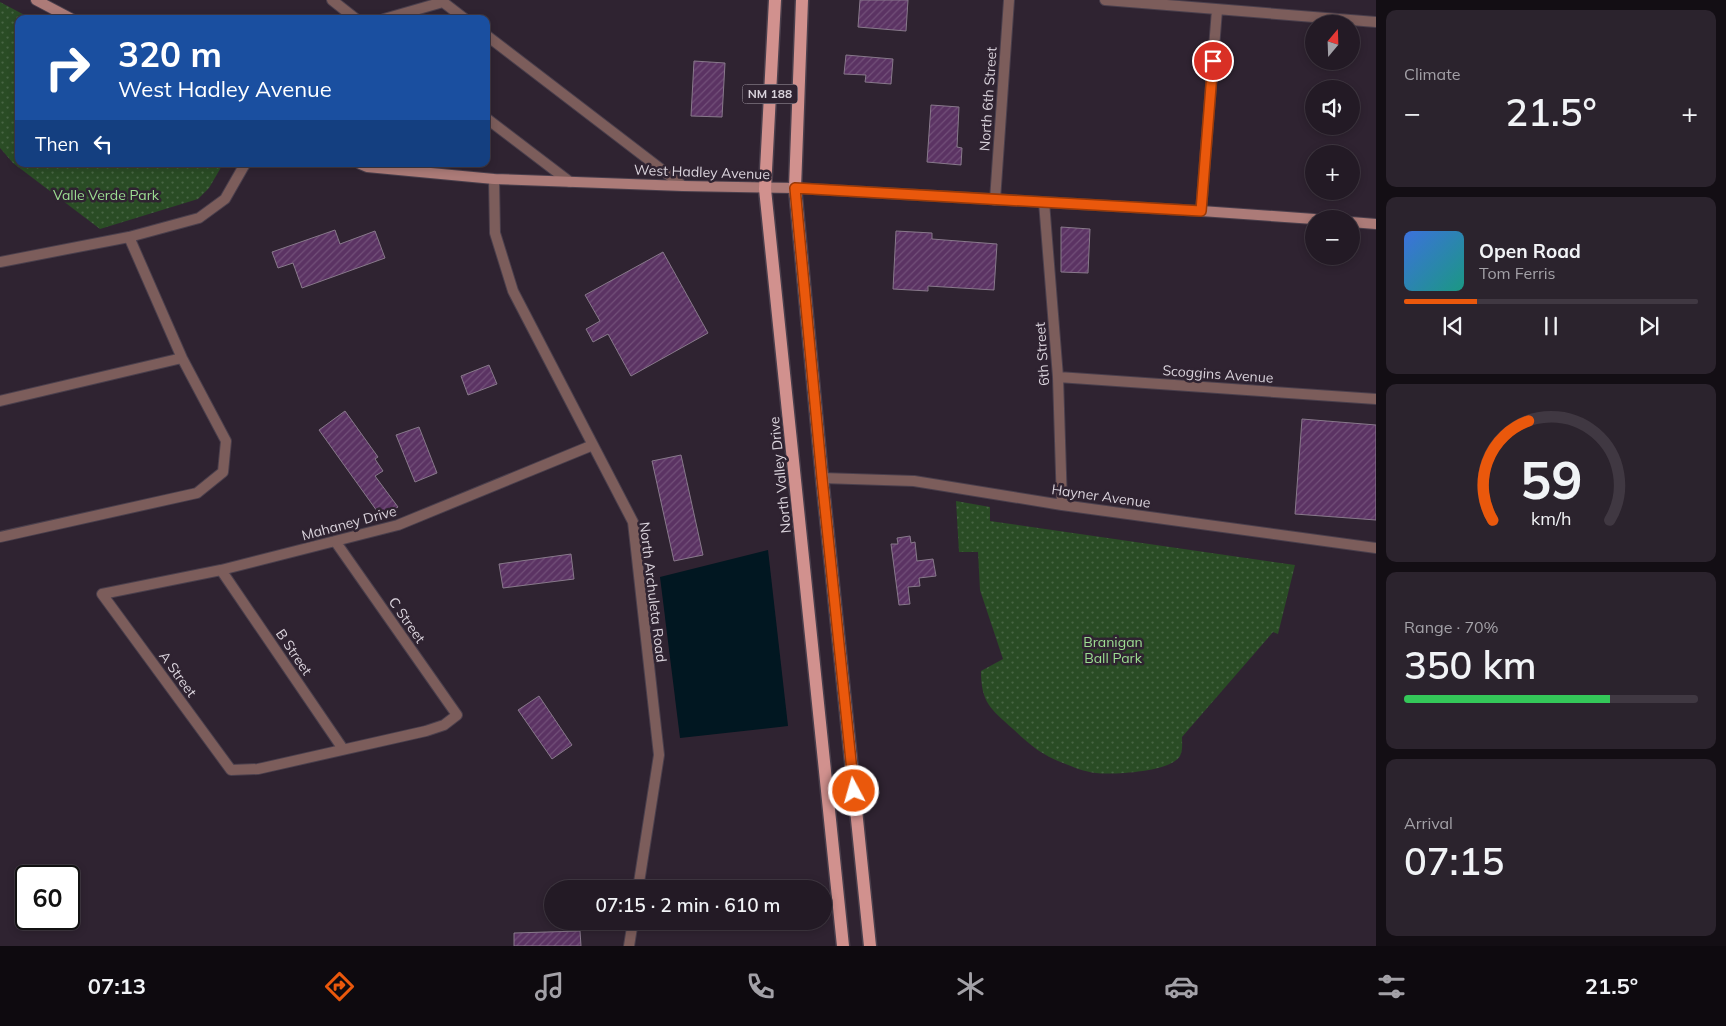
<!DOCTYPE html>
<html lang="en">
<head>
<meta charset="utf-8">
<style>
  body { margin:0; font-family:Mulish,sans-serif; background:#2b232d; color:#f1f3f6; height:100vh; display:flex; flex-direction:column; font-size:19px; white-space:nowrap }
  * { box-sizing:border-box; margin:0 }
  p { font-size:16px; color:#a3a1a7 }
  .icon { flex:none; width:28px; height:28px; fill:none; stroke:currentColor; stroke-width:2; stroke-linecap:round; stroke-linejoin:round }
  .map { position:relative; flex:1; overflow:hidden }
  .side { display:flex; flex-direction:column; gap:10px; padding:10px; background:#130e14; width:350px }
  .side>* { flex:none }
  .hud { position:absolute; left:15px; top:15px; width:475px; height:152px; border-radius:10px; box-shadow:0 2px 8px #0003,0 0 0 1px #403842; background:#1a4fa0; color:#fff; overflow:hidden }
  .needle { width:32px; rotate:19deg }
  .controls { position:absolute; left:1305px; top:15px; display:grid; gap:10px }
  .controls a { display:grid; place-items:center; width:55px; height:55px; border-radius:50%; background:#231a25; box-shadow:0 2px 8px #0003,0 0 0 1px #403842; font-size:25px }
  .speed { position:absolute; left:15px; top:865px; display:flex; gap:10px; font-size:25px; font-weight:700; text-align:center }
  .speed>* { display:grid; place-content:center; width:65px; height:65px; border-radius:50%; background:#231a25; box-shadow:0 2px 8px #0003,0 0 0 1px #403842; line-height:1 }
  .speed .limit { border:2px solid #111; border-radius:8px; background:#fff; color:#111 }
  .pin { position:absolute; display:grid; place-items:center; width:42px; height:42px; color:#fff; margin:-21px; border:2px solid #fff; border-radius:50%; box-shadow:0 1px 5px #0007 }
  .me { position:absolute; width:55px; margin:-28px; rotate:354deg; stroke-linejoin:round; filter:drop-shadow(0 0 4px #0008) }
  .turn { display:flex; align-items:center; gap:18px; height:105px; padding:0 20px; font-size:22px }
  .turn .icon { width:65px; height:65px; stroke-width:2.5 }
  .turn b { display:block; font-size:35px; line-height:42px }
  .then { display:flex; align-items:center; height:48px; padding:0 20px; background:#0003; gap:10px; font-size:19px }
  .big { font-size:38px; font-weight:600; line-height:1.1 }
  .side .card { flex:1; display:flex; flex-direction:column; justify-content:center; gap:8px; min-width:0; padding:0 18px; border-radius:10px; background:#2b232d }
  .side .dial { align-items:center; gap:0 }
  .dial svg { height:130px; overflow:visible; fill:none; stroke:#403842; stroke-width:7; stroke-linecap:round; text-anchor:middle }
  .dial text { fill:#f1f3f6; stroke:none }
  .song { display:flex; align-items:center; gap:15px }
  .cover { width:60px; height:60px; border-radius:8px; background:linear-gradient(135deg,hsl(220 70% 55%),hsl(170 70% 35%)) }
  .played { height:5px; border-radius:2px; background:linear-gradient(90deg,#ea580c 25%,#403842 25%) }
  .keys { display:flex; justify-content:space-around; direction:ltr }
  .heat { display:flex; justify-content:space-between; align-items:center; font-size:28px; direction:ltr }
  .charge { height:8px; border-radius:4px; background:linear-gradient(90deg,#34c759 70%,#403842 0) }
  .trip { position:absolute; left:544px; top:880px; width:288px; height:50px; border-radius:25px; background:#231a25; box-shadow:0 2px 8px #0003,0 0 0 1px #403842; font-weight:600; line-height:50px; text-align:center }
  .dock { display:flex; height:80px; justify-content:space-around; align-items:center; background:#0e0a0f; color:#a3a1a7 }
  .dock .icon { width:35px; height:35px }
  .dock .selected { color:#ea580c }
  .dock b { font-size:22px; color:#f1f3f6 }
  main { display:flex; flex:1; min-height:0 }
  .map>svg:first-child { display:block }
</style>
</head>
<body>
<main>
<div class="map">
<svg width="1376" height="946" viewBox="0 0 1376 946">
  <defs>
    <pattern id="park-dots" width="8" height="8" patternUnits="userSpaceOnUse" patternTransform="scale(1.25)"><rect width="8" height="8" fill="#2a4c25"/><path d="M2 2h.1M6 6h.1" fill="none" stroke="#486544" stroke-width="1.8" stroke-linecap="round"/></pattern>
    <pattern id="building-hatch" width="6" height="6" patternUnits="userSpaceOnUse" patternTransform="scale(1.25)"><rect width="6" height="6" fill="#5b3363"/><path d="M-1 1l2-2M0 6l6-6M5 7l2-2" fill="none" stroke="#725079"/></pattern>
  </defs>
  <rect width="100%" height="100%" fill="#2f2331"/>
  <path fill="url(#park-dots)" d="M0 2 32 19H19V164H223L209 188 198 199 100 229 13 163 0 148Z
    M956 501 990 507V521L1295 565 1278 634 1273 632 1182 737C1182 744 1183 750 1180 756 1171 772 1113 775 1096 773 1085 772 1073 767 1063 763 1041 755 1029 744 1013 729 991 709 981 703 981 671L1003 659 980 590 978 552H959Z"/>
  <path fill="#011721" d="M768 550 788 726 680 738 660 577Z"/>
  <path fill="url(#building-hatch)" stroke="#88798b" d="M860 0H908L906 31 858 27Z
    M846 55 893 59 891 84 865 82 866 75 844 74Z
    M694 61 725 63 722 117 691 116Z
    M931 105 959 107 957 147 962 148 961 165 927 162Z
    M1061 227 1090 229 1088 273 1061 272Z
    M335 230 340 244 375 231 385 258 302 288 293 263 278 268 272 252Z
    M896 231 932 233V239L997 244 994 290 928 286V291L893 289Z
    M663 252 708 333 631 376 608 334 593 342 586 329 600 321 585 295Z
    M489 365 497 384 468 395 461 376Z
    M345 411 378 457 375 459 383 471 375 476 398 507 382 518 319 430Z
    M1302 419 1376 425V520L1295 514Z
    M419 427 437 473 415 482 396 435Z
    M681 455 703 555 674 561 652 461Z
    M910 536 911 543 915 542 917 561 933 559 936 576 919 578 920 586 908 587 910 604 899 605 891 544H898L897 538Z
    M571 554 574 579 503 588 499 564Z
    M539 696 572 745 552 759 518 710Z
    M580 931 581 946H514V933Z"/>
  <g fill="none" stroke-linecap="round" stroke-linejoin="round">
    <g stroke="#4a3f4c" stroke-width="12">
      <path id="street" d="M332 0 356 19
        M1105 0 1376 22
        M384 19 443 2 465 19
        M486 35 683 186
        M486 118 570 182
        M494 179 495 233 513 291 633 522 659 755 638 889
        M995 200 1009 0
        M1044 202 1058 377 1062 505
        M1201 211 1217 10
        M129 237 199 218 225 199 245 164
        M0 262 129 237 182 358 226 441 223 472 197 493 0 537
        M1058 377 1376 399
        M0 401 182 358
        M822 478 914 481 1062 505 1376 548
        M335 541 457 715 444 725 426 731 258 769 231 770 102 594 221 570 398 525 593 445
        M221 570 343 749
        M629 946 633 921"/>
    </g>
    <g stroke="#4a3f4c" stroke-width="12">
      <path id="secondary" d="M36 0 72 19
        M360 164 367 167 494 179 683 186 795 188 1201 211 1314 219
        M1351 222 1376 224"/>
    </g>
    <g stroke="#4a3f4c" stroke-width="15">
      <path id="primary" d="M775 0 765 189 843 946
        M802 0 795 188 822 478 870 946"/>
    </g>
    <use href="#street" stroke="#7c5d5b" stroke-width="10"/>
    <use href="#secondary" stroke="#ac7b78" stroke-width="10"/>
    <use href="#primary" stroke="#d1918e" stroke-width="12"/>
  </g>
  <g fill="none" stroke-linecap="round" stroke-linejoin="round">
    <g stroke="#983908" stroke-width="12">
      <path id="route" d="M854 791 822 478 795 188 1201 211 1213 61"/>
    </g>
    <use href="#route" stroke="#ea580c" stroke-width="9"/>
  </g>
  <g text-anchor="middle" stroke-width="5" stroke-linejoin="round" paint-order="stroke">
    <rect fill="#2f2331" stroke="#a79ea9" stroke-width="1" x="742.5" y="84.5" width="55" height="19" rx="4"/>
    <g font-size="12" font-weight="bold" fill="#dad3dc">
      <text x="770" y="98">NM 188</text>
    </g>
    <g font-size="14" fill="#dad3dc" stroke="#2f2331">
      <text transform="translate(988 99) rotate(-86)" y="5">North 6th Street</text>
      <text transform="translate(702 172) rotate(2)" y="5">West Hadley Avenue</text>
      <text transform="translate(1042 354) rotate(-94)" y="5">6th Street</text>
      <text transform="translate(1218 374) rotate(4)" y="5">Scoggins Avenue</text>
      <text transform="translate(780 475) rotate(-96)" y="5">North Valley Drive</text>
      <text transform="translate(1101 496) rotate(8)" y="5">Hayner Avenue</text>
      <text transform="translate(349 523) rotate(-15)" y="5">Mahaney Drive</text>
      <text transform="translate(653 592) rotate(83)" y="5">North Archuleta Road</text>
      <text transform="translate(407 620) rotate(55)" y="5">C Street</text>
      <text transform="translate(294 652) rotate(56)" y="5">B Street</text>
      <text transform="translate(178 674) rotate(54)" y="5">A Street</text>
    </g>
    <g font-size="14" fill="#9cdd92" stroke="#2f2331">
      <text x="106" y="200">Valle Verde Park</text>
      <text x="1113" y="647">Branigan<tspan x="1113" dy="16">Ball Park</tspan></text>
    </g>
  </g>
</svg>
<div class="controls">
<a><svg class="needle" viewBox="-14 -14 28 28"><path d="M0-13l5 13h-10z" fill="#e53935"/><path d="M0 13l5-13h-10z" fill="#a3a1a7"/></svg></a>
<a><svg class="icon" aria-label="sound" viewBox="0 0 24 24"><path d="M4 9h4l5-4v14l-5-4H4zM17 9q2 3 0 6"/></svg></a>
<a>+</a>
<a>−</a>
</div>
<div class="speed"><div class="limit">60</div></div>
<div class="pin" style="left:1213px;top:61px;background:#d93025"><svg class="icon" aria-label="arrive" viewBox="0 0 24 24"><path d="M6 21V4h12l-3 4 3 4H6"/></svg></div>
<svg class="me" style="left:854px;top:791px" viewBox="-20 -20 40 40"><circle r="17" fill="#ea580c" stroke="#fff" stroke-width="3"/><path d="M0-11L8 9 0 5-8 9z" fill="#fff"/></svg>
<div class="trip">07:15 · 2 min · 610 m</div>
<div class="hud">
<div class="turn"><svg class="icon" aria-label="right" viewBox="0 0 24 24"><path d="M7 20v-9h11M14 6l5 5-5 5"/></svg><div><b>320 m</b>West Hadley Avenue</div></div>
<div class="then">Then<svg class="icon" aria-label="left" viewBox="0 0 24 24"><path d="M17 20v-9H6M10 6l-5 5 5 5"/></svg></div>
</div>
</div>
<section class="side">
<div class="card"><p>Climate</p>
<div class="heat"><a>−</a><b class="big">21.5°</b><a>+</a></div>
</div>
<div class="card">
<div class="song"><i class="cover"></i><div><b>Open Road</b><p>Tom Ferris</p></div></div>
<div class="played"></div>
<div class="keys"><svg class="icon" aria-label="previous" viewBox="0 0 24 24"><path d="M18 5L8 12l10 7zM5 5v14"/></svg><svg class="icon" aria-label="pause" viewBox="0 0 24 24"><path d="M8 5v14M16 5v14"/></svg><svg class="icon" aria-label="next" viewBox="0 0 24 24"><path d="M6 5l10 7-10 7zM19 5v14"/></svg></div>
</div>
<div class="card dial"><svg viewBox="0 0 100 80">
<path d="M14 69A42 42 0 1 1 86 69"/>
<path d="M14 69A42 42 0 0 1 36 8" stroke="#ea580c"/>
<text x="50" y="56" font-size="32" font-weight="700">59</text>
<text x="50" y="72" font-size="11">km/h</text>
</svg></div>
<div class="card"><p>Range · 70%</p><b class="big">350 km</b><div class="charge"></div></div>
<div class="card"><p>Arrival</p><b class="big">07:15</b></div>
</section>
</main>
<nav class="dock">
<b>07:13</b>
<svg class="icon selected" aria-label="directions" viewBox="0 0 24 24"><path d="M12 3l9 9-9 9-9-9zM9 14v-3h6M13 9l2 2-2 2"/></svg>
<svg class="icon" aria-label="music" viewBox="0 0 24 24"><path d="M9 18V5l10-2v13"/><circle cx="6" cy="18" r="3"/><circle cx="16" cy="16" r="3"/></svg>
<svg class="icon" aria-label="phone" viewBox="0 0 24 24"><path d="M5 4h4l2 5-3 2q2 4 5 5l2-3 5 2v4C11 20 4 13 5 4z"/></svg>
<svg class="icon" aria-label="climate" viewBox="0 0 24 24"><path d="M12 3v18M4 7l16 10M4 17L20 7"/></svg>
<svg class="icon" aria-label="car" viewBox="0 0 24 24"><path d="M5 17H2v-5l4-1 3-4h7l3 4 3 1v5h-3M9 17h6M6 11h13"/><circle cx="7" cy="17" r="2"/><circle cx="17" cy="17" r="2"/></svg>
<svg class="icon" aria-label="filters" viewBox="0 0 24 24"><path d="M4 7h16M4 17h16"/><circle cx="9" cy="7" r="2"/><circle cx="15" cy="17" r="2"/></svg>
<b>21.5°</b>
</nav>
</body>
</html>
